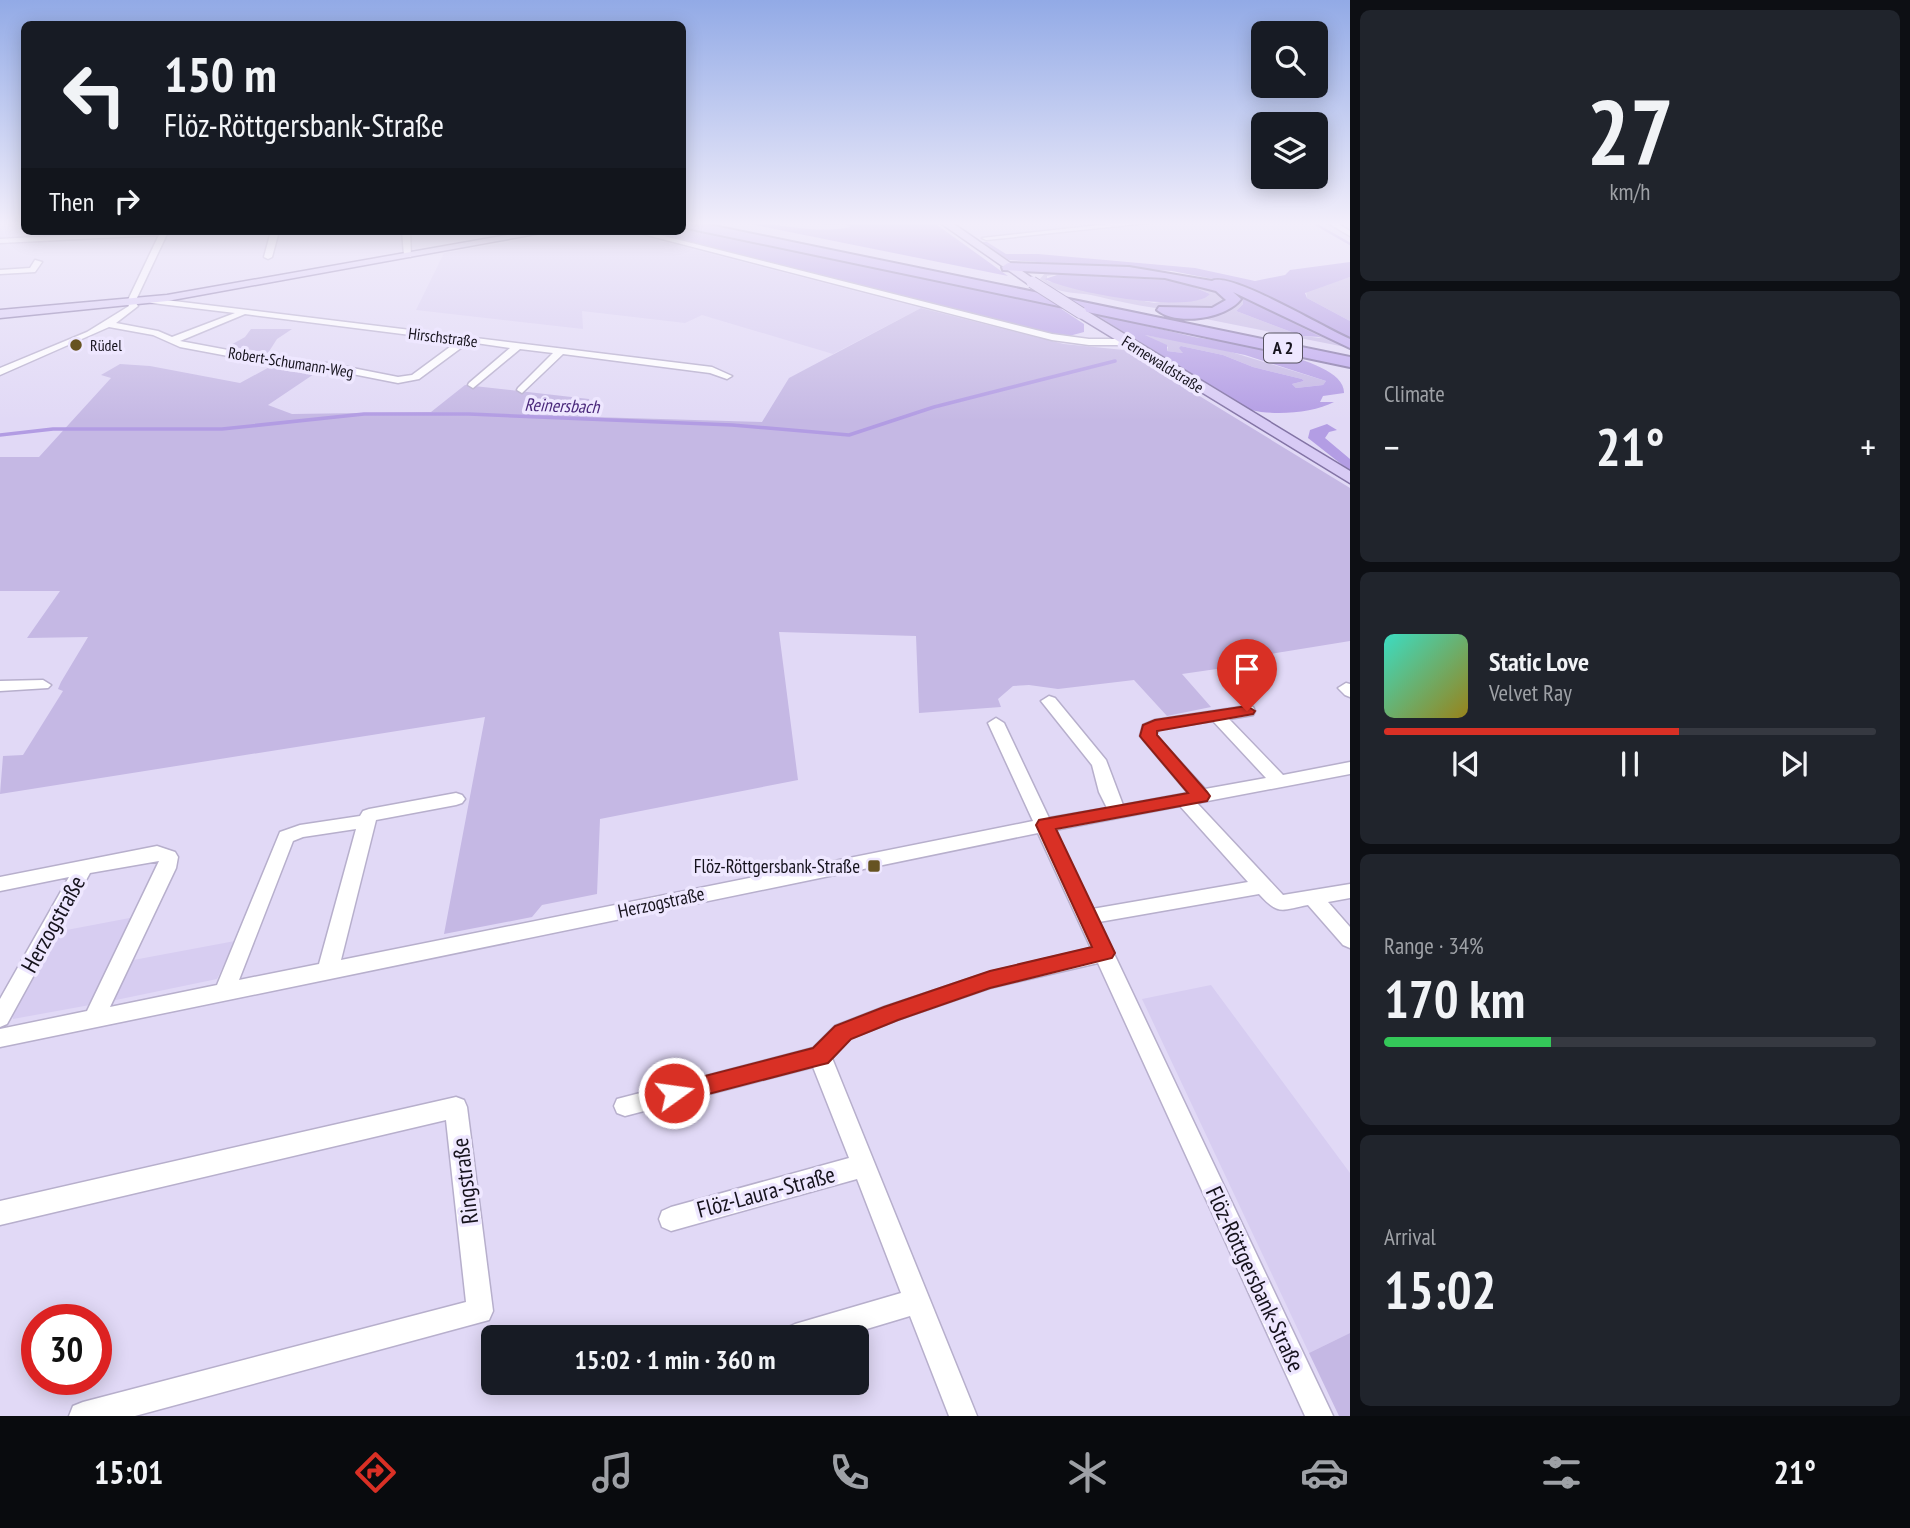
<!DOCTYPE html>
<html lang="en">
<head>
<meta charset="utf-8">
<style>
  body { margin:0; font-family:"PT Sans Narrow",sans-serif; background:#20242c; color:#f1f3f6; height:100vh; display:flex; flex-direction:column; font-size:26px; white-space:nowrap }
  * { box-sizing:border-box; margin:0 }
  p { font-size:23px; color:#9ea1a6 }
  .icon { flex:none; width:38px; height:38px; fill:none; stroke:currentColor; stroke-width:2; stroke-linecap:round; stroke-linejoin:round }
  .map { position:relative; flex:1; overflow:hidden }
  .sheet { display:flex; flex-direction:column; gap:10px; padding:10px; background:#0d0f14; width:560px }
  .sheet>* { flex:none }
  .banner { position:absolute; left:21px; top:21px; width:665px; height:214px; border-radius:10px; box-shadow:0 4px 18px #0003; background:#171b24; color:#f1f3f6; overflow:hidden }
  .tools { position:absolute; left:1251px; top:21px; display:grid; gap:14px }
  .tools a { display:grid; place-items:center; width:77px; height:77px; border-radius:10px; background:#171b24; box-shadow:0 4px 18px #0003; font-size:35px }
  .speed { position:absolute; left:21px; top:1304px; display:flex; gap:14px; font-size:35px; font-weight:700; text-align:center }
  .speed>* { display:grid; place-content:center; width:91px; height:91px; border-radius:50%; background:#171b24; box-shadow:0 4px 18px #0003; line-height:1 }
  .speed .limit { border:10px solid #d22; background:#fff; color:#111 }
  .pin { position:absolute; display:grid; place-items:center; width:60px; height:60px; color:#fff; margin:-72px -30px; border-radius:50% 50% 50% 0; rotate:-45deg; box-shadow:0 0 7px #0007 }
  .pin .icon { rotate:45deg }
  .me { position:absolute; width:77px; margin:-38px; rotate:76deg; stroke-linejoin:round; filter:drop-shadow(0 0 5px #0008) }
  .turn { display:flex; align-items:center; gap:24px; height:147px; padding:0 28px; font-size:32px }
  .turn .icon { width:91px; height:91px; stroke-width:2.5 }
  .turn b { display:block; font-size:49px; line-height:60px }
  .then { display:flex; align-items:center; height:66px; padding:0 28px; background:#0003; gap:14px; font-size:26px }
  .big { font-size:52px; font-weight:600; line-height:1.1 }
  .sheet .card { flex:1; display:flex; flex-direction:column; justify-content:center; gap:10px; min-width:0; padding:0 24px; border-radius:10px; background:#20242c }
  .sheet .dial { align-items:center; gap:0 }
  .dial b { font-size:91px; line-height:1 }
  .song { display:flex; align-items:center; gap:21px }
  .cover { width:84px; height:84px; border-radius:10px; background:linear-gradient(135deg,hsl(170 70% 55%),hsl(50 70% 35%)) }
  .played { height:7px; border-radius:4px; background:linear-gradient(90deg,#d93025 60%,#363941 60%) }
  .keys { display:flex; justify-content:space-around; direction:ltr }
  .heat { display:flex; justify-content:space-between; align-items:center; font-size:38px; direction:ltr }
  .charge { height:10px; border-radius:5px; background:linear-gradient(90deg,#34c759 34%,#363941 0) }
  .trip { position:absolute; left:481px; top:1325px; width:388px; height:70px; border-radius:10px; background:#171b24; box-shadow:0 4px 18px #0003; font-weight:600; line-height:70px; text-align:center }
  .dock { display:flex; height:112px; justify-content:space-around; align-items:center; background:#090b0e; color:#9ea1a6 }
  .dock .icon { width:49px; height:49px }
  .dock .active { color:#d93025 }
  .dock b { font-size:32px; color:#f1f3f6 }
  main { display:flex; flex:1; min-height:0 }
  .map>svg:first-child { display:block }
</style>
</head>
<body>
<main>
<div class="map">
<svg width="1350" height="1416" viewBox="0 0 1350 1416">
  <rect width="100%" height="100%" fill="#e1d9f6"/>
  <path fill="#d7cdf1" d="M572 231H616L638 235 921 308 833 354 702 315 685 323 582 311 583 329 416 310 444 253Z
    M135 917 90 1005 13 1019 12 1013 56 932Z
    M235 941 217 979 111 1001 128 961Z
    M1211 985 1350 1173V1333L1309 1353 1142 999Z"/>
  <path fill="#c5b8e4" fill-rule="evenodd" d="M1055 270 1122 272 1210 284 1227 300C1198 323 1125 302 1091 295 1079 293 1064 293 1053 288 1049 286 1045 281 1040 279L1045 273ZM1060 274 1180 281 1210 294 1154 303 1047 281V276Z
    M1350 277V321L1307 298 1306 291Z
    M1227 288 1350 345V348L1176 313 1231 307ZM1242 298 1321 338 1302 336 1236 311 1243 304Z
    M921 308 1064 344 1124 350 1350 488V641L1252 657 1258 663 1182 674 1211 707 1167 716 1134 680 1058 689 1029 685 1013 686 998 699 1001 707 919 713 916 636 779 632 798 780 600 819 597 894 542 905 532 917 444 934 485 717 0 794 3 756 23 755 63 691 58 689 61 682 88 637 27 638 60 591H0V457H39L111 378 101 375 120 364 150 366 240 383 275 364 317 372 268 405 292 414 431 412 465 385 589 399 593 417 762 422 789 378Z
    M251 329H292L277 339 268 353 229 346 245 337Z
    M1145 335 1215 347 1326 381 1323 385 1296 388 1292 384 1304 381 1302 379 1253 367 1223 355 1181 346 1183 353 1167 351 1168 347Z
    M1350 1333V1416H1339L1309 1353Z"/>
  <path fill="#b39de4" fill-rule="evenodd" d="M740 222C778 222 813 235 851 227L844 224 823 225 826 222H933L1008 276Z
    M683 228 1057 306 1084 324V332L1069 336 1047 333 644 231H682Z
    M979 242H987L1006 254H1038L1195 268 1255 281 1285 275 1290 270 1350 262V277L1305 293 1307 298 1350 321V340L1263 295 1228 282 1172 271 1009 260Z
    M1060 274 1180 281 1210 294C1193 315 1068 292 1045 279Z
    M1242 296H1253L1283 318 1321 337 1302 336 1236 311 1243 304Z
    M1096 315C1128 321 1159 329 1190 336 1218 342 1346 356 1344 393L1323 396 1320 402H1334C1313 413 1275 416 1251 410ZM1145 335 1245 355 1326 381 1323 385 1296 388 1292 384 1304 381 1302 379 1253 367 1223 355 1181 346 1179 348 1183 353 1167 351V345Z
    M1327 424 1337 430 1329 432 1325 438 1350 459V471L1308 438 1310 430Z"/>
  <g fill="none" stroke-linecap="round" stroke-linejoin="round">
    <path stroke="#b29ce3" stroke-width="2.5" d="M1317 225 1350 244"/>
    <path stroke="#b29ce3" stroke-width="3.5" d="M0 435 53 429H222L364 414H469L732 425 849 435 934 407 1115 361"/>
    <g stroke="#b7afcc" stroke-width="3">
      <path id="minor" d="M1127 222H1157L986 240 982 238Z
        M1326 222H1335L1350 231V236Z
        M144 231H190L167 234 135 302 138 306 116 323 158 331 172 337 235 313 152 303 149 302V298L712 367 732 376 727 379 710 373 563 354 522 393 517 390 518 388 553 353 520 349 473 388 468 385 469 383 510 348 469 342 419 379 398 383 327 369H297L180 347 153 335 109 327 0 375V368L87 332 129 306 127 302 159 235 0 243V239ZM245 314 458 341 412 375 398 377 327 363H297L180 341Z
        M271 231H279L272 257 268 259 264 257Z
        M402 231H410L411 257 404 255Z
        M631 231H644L1052 334 1089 339H1128L1133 342 1128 345H1089L1052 340Z
        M35 260 42 262 35 272 0 274V270L30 268Z
        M43 680 51 685 48 688 0 691V681Z
        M1346 683 1350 684V697L1345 695 1338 688Z
        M1049 696 1055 698 1106 760 1123 805 1188 793 1140 736 1143 725 1155 720 1247 706 1253 707 1255 711 1253 715 1229 719 1283 775 1350 762V774L1197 803 1283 895 1350 884V898L1328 902 1350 927V948L1343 945 1308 905C1281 910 1279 916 1259 894L1099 922 1333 1416H1305L1098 963 990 988 897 1020 851 1038 832 1058 977 1416H949L910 1316 840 1337H782L786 1328 795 1324 901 1293 857 1179 671 1231 662 1227 659 1219 662 1211 671 1207 849 1158 813 1067 625 1116 617 1113 614 1106 617 1099 813 1048 835 1026 884 1007 990 972 1091 948 1038 833 0 1047V1029L87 1011 159 861 90 873 7 1024 0 1027V999L69 877 0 891V877L157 846 175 852 178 857 176 868 110 1007 217 985 280 832 300 825 360 816 363 811 369 809 456 793 462 795 465 799 462 803 456 805 376 820 341 960 1033 821 988 723 996 718 1004 723 1049 818 1107 808 1099 792 1092 765 1041 701ZM1213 721 1266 778 1205 789 1156 735 1159 729ZM1180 806 1248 882 1092 909 1055 830ZM356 829 319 964 239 980 293 841 303 837Z
        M456 1097 464 1100 467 1107 493 1311 489 1320 135 1416H69L73 1406 83 1402 466 1302 446 1120 0 1225V1201Z"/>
    </g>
    <g stroke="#8374a5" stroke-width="3">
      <path id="major" d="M939 222H951L1038 282 1028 284Z
        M530 231H552L167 301 0 318V310L167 295Z
        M1077 310H1085L1350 471V483L1077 316Z"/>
    </g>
    <g stroke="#8374a5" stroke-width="4">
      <path id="highway" d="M682 222H695L1350 357V367L682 227Z
        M1008 263 1129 267 1212 281C1230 271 1326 329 1350 339V348L1233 292 1241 299C1226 319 1176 326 1157 310L1159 307 1212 308 1226 300 1216 291 1165 278 1003 270 1002 267Z"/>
    </g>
    <use href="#minor" fill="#fff" fill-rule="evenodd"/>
    <use href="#major" fill="#d8cbf5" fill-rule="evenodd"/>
    <use href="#highway" fill="#bea8ee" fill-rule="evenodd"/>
    <g stroke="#8374a5" stroke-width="13" stroke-linecap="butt">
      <path id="major-bridge" d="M1032 282 1081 313"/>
    </g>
    <use href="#major-bridge" stroke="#d8cbf5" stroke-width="11"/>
  </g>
  <linearGradient id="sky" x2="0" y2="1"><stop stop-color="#92aae6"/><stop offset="0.53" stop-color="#f2eefb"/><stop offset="1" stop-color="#f2eefb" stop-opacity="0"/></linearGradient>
  <rect width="1350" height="421" fill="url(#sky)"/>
  <path fill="#d93025" stroke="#8d1f18" stroke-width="2" d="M1247 706 1255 711 1253 714 1157 731V735L1207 792 1210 796 1207 801 1056 829 1115 953 1112 958 990 988 898 1020 851 1039 828 1063 820 1065 674 1103 666 1100 662 1093 666 1086 813 1048 835 1026 884 1007 990 971 1092 947 1036 825 1039 820 1188 793 1143 740 1140 736 1143 725 1155 720Z"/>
  <g fill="#665321" stroke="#eee7ff" stroke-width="2.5">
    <circle cx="76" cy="345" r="7"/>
    <rect x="867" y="859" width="14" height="14" rx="3.5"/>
  </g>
  <g text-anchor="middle" stroke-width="7" stroke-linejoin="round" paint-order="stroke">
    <g font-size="16" fill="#16131d" stroke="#eee7ff">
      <text transform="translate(443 337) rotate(7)" y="6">Hirschstraße</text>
      <text transform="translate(291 362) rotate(9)" y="6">Robert-Schumann-Weg</text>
      <text transform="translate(1163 364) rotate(32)" y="6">Fernewaldstraße</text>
    </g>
    <g font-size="16" fill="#16131d" stroke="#eee7ff" text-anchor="start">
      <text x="90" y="351">Rüdel</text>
    </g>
    <rect fill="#eee7ff" stroke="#575361" stroke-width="2" x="1264" y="333.5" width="38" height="29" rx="5"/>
    <g font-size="18" font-weight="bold" fill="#16131d">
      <text x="1283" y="354">A 2</text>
    </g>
    <g font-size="18" font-style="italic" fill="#4b297c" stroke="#eee7ff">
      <text transform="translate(562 406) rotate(2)" y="6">Reinersbach</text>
    </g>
    <g font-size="19" fill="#16131d" stroke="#eee7ff" text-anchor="end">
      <text x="860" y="873">Flöz-Röttgersbank-Straße</text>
    </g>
    <g font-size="19" fill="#16131d" stroke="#eee7ff">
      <text transform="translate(661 902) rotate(-12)" y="7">Herzogstraße</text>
    </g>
    <g font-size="23" fill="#16131d" stroke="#eee7ff">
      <text transform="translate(53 924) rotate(-61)" y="8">Herzogstraße</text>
      <text transform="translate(465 1181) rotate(-97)" y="8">Ringstraße</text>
      <text transform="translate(766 1192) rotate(-15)" y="8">Flöz-Laura-Straße</text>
      <text transform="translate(1255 1279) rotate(65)" y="8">Flöz-Röttgersbank-Straße</text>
    </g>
  </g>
</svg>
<div class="tools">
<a><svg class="icon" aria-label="search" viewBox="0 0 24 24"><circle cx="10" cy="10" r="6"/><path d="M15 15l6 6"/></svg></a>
<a><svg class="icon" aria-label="layers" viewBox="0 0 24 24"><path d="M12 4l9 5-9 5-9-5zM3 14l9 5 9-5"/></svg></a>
</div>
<div class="speed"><div class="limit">30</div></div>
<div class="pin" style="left:1247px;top:711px;background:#d93025"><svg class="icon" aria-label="arrive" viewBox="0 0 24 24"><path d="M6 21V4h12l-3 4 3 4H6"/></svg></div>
<svg class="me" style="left:674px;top:1093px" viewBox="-20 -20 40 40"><circle r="17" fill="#d93025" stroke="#fff" stroke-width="3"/><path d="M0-11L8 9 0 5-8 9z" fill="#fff"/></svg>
<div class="trip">15:02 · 1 min · 360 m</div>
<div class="banner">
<div class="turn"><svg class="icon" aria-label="left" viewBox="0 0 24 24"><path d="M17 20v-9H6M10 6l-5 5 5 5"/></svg><div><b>150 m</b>Flöz-Röttgersbank-Straße</div></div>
<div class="then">Then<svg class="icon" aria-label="right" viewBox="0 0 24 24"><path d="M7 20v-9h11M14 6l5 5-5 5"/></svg></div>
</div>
</div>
<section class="sheet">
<div class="card dial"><b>27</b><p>km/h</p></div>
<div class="card"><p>Climate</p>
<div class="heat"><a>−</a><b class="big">21°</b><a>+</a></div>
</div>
<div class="card">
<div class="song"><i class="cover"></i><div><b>Static Love</b><p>Velvet Ray</p></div></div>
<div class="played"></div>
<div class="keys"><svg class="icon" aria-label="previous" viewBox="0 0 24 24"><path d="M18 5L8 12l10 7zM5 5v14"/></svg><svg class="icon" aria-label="pause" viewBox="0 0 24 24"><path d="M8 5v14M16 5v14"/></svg><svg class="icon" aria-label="next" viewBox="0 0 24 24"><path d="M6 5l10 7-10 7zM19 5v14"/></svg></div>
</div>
<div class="card"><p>Range · 34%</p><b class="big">170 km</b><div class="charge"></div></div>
<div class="card"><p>Arrival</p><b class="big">15:02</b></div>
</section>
</main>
<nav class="dock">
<b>15:01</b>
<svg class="icon active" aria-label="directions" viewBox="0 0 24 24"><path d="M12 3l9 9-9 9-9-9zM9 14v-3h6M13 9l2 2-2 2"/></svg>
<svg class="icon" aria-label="music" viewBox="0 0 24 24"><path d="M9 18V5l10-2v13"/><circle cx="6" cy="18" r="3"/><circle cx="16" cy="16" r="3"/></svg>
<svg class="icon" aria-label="phone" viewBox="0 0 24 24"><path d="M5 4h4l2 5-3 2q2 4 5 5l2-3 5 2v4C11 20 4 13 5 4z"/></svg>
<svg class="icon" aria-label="climate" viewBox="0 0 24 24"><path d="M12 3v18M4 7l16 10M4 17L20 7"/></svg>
<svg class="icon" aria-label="car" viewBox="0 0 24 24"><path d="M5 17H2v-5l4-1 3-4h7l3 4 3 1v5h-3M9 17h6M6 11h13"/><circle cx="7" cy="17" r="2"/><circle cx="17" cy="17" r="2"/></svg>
<svg class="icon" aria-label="filters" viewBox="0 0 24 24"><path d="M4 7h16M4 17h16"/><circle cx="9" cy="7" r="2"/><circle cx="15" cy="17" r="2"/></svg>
<b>21°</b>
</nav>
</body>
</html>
